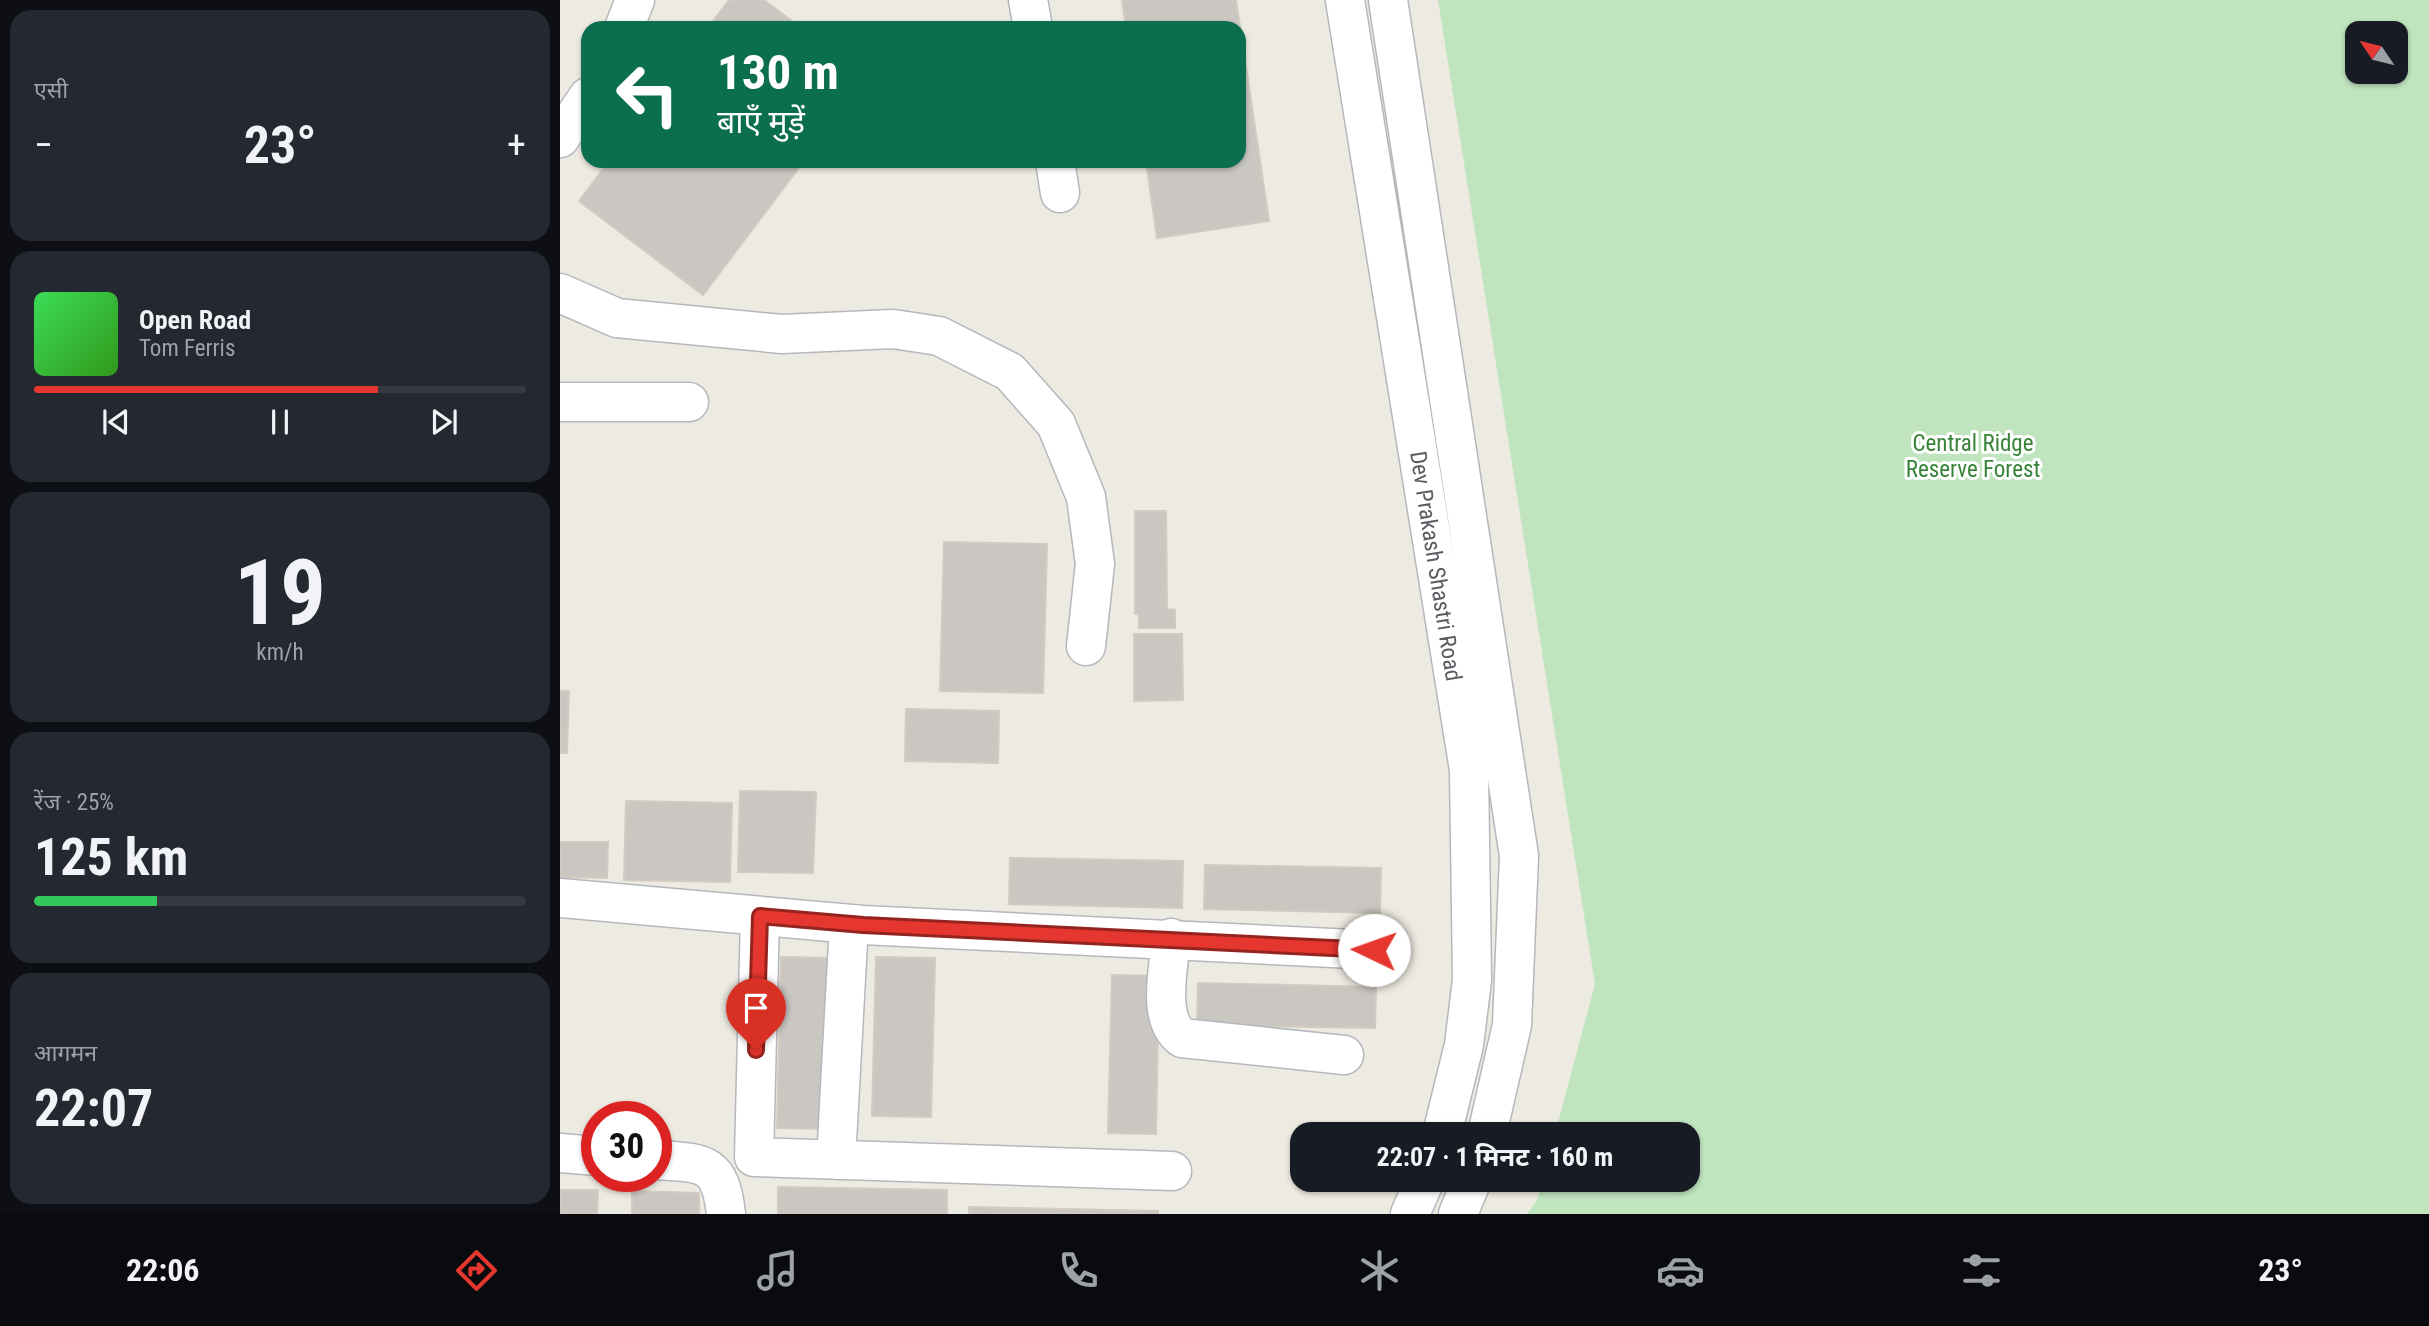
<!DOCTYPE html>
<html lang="hi">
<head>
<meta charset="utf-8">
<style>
  body { margin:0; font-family:"Roboto Condensed","Noto Sans Devanagari",sans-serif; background:#242831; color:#f1f3f6; height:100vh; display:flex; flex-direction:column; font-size:26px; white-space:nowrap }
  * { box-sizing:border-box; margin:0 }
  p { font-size:23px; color:#9ea1a6 }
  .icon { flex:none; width:38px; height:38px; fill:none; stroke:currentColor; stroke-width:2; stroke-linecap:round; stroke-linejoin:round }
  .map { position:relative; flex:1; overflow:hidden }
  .details { display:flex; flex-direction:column; gap:10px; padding:10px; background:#0d0f14; width:560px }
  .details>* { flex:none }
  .hud { position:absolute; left:21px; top:21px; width:665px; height:147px; border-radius:21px; box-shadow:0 2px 5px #0004; background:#0b6e4f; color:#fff; overflow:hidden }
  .needle { width:46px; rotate:305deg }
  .fabs { position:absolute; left:1785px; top:21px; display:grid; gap:14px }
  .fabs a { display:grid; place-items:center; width:63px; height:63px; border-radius:14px; background:#171b24; box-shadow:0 2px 5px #0004; font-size:35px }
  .speed { position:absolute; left:21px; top:1101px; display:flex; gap:14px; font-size:35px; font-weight:700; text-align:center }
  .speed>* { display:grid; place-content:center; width:91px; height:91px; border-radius:50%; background:#171b24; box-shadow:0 2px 5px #0004; line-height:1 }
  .speed .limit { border:10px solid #d22; background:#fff; color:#111 }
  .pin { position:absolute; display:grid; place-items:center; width:60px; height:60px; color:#fff; margin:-72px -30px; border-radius:50% 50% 50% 0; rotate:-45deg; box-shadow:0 0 7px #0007 }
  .pin .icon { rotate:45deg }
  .me { position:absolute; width:77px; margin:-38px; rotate:273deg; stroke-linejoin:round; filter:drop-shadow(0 0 5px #0008) }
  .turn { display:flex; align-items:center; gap:24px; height:147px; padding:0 21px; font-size:32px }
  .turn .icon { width:91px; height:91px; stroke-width:2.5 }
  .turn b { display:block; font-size:49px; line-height:60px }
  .big { font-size:52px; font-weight:700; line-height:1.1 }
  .details .tile { flex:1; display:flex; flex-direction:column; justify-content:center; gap:10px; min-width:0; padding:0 24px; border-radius:21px; background:#242831 }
  .details .dial { align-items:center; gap:0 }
  .dial b { font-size:91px; line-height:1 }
  .song { display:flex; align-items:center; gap:21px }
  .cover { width:84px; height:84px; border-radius:10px; background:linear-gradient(135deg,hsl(130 70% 55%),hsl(110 70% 35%)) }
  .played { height:7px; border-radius:4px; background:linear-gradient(90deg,#e5372f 70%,#363941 70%) }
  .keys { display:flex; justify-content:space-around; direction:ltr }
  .heat { display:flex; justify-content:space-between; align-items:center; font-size:38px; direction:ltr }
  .charge { height:10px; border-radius:5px; background:linear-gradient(90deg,#34c759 25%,#363941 0) }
  .trip { position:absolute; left:730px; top:1122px; width:410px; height:70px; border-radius:21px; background:#171b24; box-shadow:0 2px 5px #0004; font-weight:700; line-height:70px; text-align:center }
  .tab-bar { display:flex; height:112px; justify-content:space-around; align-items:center; background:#090b0e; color:#9ea1a6 }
  .tab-bar .icon { width:49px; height:49px }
  .tab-bar .selected { color:#e5372f }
  .tab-bar b { font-size:32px; color:#f1f3f6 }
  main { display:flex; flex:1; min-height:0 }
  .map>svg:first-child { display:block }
</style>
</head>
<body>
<main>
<section class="details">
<div class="tile"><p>एसी</p>
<div class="heat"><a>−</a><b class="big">23°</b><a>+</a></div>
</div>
<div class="tile">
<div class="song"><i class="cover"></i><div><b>Open Road</b><p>Tom Ferris</p></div></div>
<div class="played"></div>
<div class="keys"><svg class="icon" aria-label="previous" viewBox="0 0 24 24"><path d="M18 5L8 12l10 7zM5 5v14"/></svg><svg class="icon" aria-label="pause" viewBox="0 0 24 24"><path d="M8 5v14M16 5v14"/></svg><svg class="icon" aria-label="next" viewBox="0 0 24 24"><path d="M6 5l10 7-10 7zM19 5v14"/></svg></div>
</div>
<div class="tile dial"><b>19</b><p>km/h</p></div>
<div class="tile"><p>रेंज · 25%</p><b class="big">125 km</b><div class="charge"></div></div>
<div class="tile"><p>आगमन</p><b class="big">22:07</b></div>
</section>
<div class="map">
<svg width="1869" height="1214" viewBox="0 0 1869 1214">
  <rect width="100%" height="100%" fill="#edeae1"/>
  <path fill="#bfe4be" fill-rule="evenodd" d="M878 0H1869V1214H967L977 1200 983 1180H1127V1134H995L1035 984ZM1797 33H1836V72H1797Z"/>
  <path fill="#cac6c1" stroke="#d1cbc0" stroke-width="2" d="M169 0H204L241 28H148Z
    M562 0H676L709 221 597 238 586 161H679V28H566Z
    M49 161H244L143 295 19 201Z
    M575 511H606L607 609 615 610V628H579V614H575Z
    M384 542 487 544 483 693 380 691Z
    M574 634H622L623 700 574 701Z
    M0 691H9L7 753H0Z
    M346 709 439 711 438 763 345 761Z
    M180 791 256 792 253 873 178 872Z
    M66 801 172 803 170 882 64 880Z
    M0 842H48L47 878 0 877Z
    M450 858 623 861 622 908 449 904Z
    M645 865 821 868 820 913 644 909Z
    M221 957 272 958 268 1129 217 1128Z
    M316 957 375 958 371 1117 312 1116Z
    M552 975 599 976 596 1134 548 1133Z
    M638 983 816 987 815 1028 637 1025Z
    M218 1187 387 1190V1214H218Z
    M0 1190H38L37 1214H0Z
    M72 1191 139 1193V1214H72Z
    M409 1207 598 1211V1214H409Z"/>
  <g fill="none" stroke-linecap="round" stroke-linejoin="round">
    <g stroke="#b4b8bc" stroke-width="41">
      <path id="minor" d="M468 0 473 28
        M785 0 909 770 912 980 904 1045 882 1134
        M828 0 959 856 952 1025 927 1134
        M64 28 75 0
        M0 138 28 97
        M495 161 500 193
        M0 293 57 318 222 334 333 329 379 336 450 372 496 424 526 497 535 564 526 646
        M0 402H129
        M0 898 303 925 814 950
        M200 916 194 1157 612 1171
        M611 938C609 969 596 1018 622 1038L784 1055
        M0 1153 37 1156
        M96 1160C144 1163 160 1161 166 1214
        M276 1160 289 924
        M850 1214 865 1180
        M898 1214 912 1180"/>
    </g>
    <use href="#minor" stroke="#fff" stroke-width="38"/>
  </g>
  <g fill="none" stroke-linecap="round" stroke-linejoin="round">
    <g stroke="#95241f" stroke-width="18">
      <path id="route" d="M196 1050 200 916 303 925 814 950"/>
    </g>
    <use href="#route" stroke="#e5372f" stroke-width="12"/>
  </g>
  <g text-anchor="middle" stroke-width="6" stroke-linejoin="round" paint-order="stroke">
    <g font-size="23" fill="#378438" stroke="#fff">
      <text x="1413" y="451">Central Ridge<tspan x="1413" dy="26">Reserve Forest</tspan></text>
    </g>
    <g font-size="23" fill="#5a5e62" stroke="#fff">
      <text transform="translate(876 566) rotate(81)" y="8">Dev Prakash Shastri Road</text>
    </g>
  </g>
</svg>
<div class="fabs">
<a><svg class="needle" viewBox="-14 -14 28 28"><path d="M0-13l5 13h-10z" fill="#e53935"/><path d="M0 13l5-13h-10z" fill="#9ea1a6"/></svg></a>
</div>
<div class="speed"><div class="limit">30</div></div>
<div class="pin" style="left:196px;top:1050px;background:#d93025"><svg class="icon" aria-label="arrive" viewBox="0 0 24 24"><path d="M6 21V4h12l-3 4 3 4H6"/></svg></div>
<svg class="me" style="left:814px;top:950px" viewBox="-20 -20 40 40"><circle r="19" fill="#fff"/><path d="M0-13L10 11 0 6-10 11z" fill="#e5372f"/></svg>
<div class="trip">22:07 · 1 मिनट · 160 m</div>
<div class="hud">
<div class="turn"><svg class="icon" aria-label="left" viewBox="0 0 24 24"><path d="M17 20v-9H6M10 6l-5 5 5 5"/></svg><div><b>130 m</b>बाएँ मुड़ें</div></div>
</div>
</div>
</main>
<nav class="tab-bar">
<b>22:06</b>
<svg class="icon selected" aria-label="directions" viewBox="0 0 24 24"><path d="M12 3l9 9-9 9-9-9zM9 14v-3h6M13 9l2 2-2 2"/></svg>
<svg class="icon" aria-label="music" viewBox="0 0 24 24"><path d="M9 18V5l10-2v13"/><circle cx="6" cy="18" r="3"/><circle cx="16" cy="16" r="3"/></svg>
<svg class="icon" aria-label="phone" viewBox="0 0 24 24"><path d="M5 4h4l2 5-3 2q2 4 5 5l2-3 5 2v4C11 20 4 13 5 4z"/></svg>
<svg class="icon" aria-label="climate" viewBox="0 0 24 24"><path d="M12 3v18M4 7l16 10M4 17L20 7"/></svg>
<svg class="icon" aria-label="car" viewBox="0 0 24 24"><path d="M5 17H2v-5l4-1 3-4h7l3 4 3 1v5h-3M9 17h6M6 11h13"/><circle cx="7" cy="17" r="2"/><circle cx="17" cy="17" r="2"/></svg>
<svg class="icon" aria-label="filters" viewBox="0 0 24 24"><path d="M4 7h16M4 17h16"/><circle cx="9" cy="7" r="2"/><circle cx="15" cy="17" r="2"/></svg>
<b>23°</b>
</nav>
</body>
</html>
